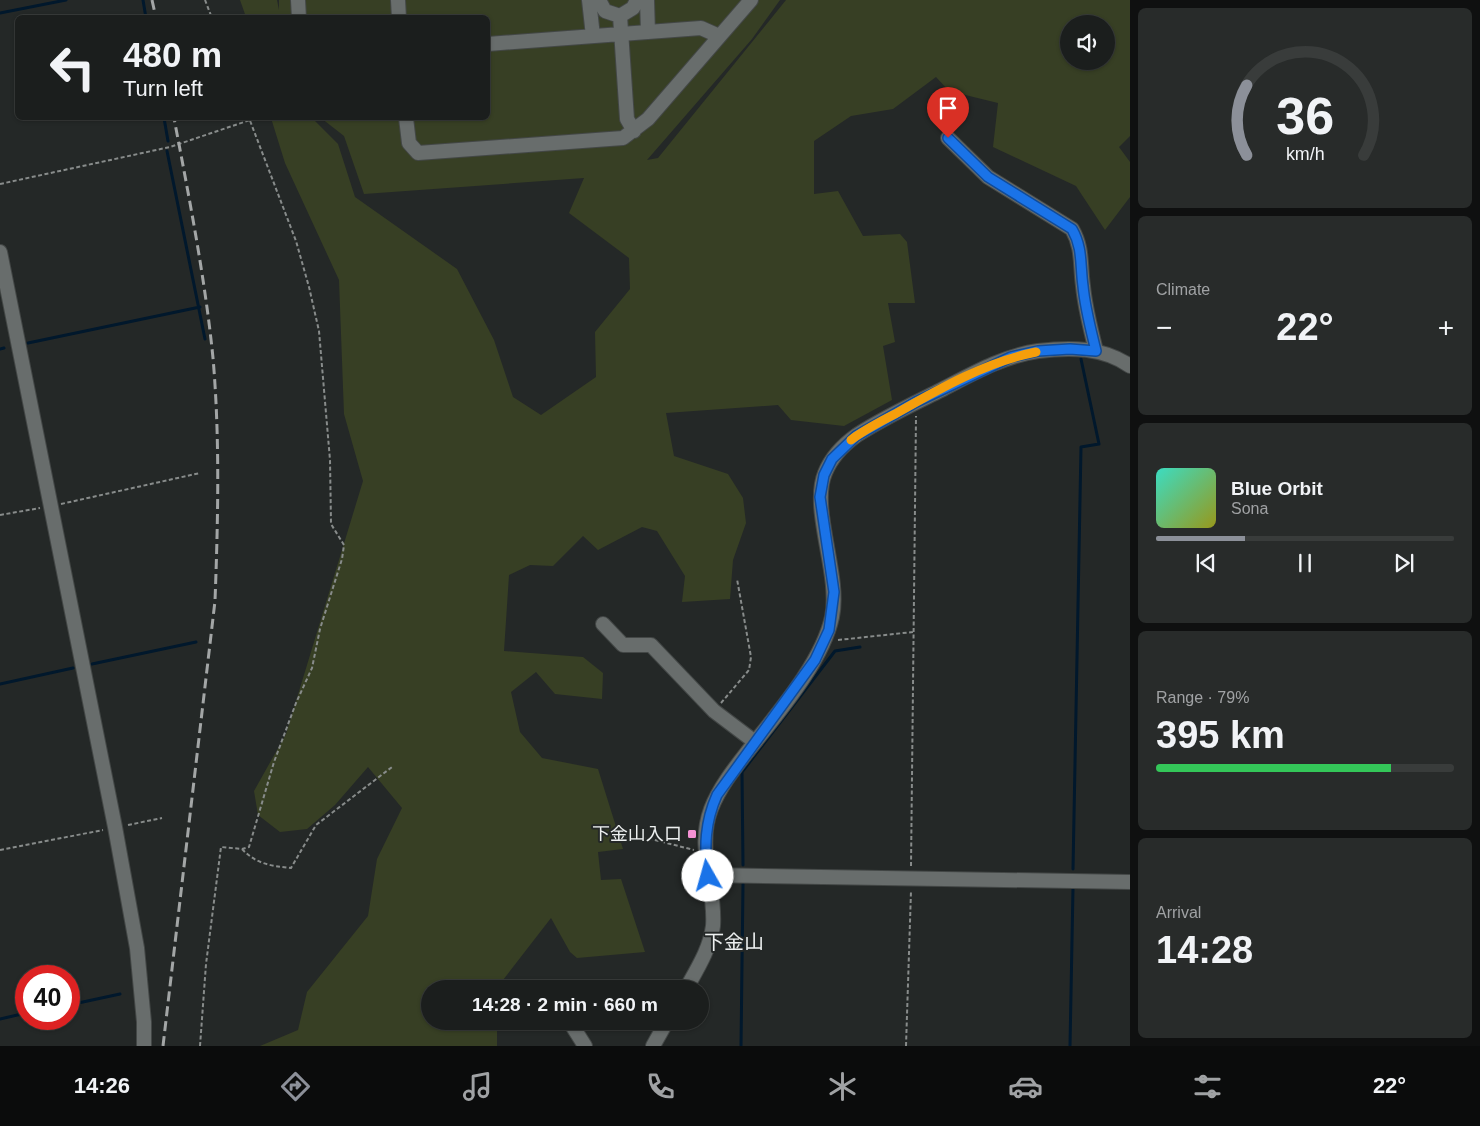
<!DOCTYPE html>
<html lang="en">
<head>
<meta charset="utf-8">
<style>
  body { margin:0; font-family:Helvetica,"Noto Sans JP",sans-serif; background:#282b2a; color:#f1f3f6; height:100vh; display:flex; flex-direction:column; font-size:19px; white-space:nowrap }
  * { box-sizing:border-box; margin:0 }
  p { font-size:16px; color:#a0a2a4 }
  .icon { flex:none; width:28px; height:28px; fill:none; stroke:currentColor; stroke-width:2; stroke-linecap:round; stroke-linejoin:round }
  .map { position:relative; flex:1; overflow:hidden }
  .side { display:flex; flex-direction:column; gap:8px; padding:8px; background:#0f1010; width:350px }
  .side>* { flex:none }
  .hud { position:absolute; left:15px; top:15px; width:475px; height:105px; border-radius:8px; box-shadow:0 1px 4px #0004,0 0 0 1px #393c3b; background:#1b1e1d; color:#f1f3f6; overflow:hidden }
  .buttons { position:absolute; left:1060px; top:15px; display:grid; gap:10px }
  .buttons a { display:grid; place-items:center; width:55px; height:55px; border-radius:50%; background:#1b1e1d; box-shadow:0 1px 4px #0004,0 0 0 1px #393c3b; font-size:25px }
  .speed { position:absolute; left:15px; top:965px; display:flex; gap:10px; font-size:25px; font-weight:700; text-align:center }
  .speed>* { display:grid; place-content:center; width:65px; height:65px; border-radius:50%; background:#1b1e1d; box-shadow:0 1px 4px #0004,0 0 0 1px #393c3b; line-height:1 }
  .speed .limit { border:8px solid #d22; background:#fff; color:#111 }
  .pin { position:absolute; display:grid; place-items:center; width:42px; height:42px; color:#fff; margin:-51px -21px; border-radius:50% 50% 50% 0; rotate:-45deg; box-shadow:0 0 5px #0007 }
  .pin .icon { rotate:45deg }
  .me { position:absolute; width:55px; margin:-28px; rotate:353deg; stroke-linejoin:round; filter:drop-shadow(0 0 4px #0008) }
  .turn { display:flex; align-items:center; gap:18px; height:105px; padding:0 25px; font-size:22px }
  .turn .icon { width:65px; height:65px; stroke-width:2.5 }
  .turn b { display:block; font-size:35px; line-height:42px }
  .big { font-size:38px; font-weight:600; line-height:1.1 }
  .side .card { flex:1; display:flex; flex-direction:column; justify-content:center; gap:8px; min-width:0; padding:0 18px; border-radius:8px; background:#282b2a }
  .side .dial { align-items:center; gap:0 }
  .dial svg { height:130px; overflow:visible; fill:none; stroke:#393c3b; stroke-width:7; stroke-linecap:round; text-anchor:middle }
  .dial text { fill:#f1f3f6; stroke:none }
  .song { display:flex; align-items:center; gap:15px }
  .cover { width:60px; height:60px; border-radius:8px; background:linear-gradient(135deg,hsl(170 70% 55%),hsl(60 70% 35%)) }
  .played { height:5px; border-radius:2px; background:linear-gradient(90deg,#8c9099 30%,#393c3b 30%) }
  .keys { display:flex; justify-content:space-around; direction:ltr }
  .heat { display:flex; justify-content:space-between; align-items:center; font-size:28px; direction:ltr }
  .charge { height:8px; border-radius:4px; background:linear-gradient(90deg,#34c759 79%,#393c3b 0) }
  .trip { position:absolute; left:421px; top:980px; width:288px; height:50px; border-radius:25px; background:#1b1e1d; box-shadow:0 1px 4px #0004,0 0 0 1px #393c3b; font-weight:600; line-height:50px; text-align:center }
  .menu { display:flex; height:80px; justify-content:space-around; align-items:center; background:#0b0c0c; color:#a0a2a4 }
  .menu .icon { width:35px; height:35px }
  .menu .on { color:#8c9099 }
  .menu b { font-size:22px; color:#f1f3f6 }
  main { display:flex; flex:1; min-height:0 }
  .map>svg:first-child { display:block }
</style>
</head>
<body>
<main>
<div class="map">
<svg width="1130" height="1046" viewBox="0 0 1130 1046">
  <rect width="100%" height="100%" fill="#242827"/>
  <path fill="#373f24" fill-rule="evenodd" d="M240 0H277L279 10V0H780L752 39 647 160 658 158 786 0H1130V136L1119 147 1130 162V197L1105 230 1076 186 993 147 998 103 949 91 936 77 893 109 851 116 814 141V194L838 191 863 236 900 234 907 242 915 303H888L895 342 883 346 892 400 844 426 791 420 778 405 666 413 674 456 728 474 743 498 746 523 733 560 730 599 682 602 685 576 657 531 642 527 598 550 583 536 553 566 530 565 509 575 504 651 583 657 603 673 602 699 555 694 536 672 511 692 520 732 542 758 598 769 623 849 598 852 601 880 621 879 645 952 577 958 570 952 551 918 496 989H430V1021H497V1046H260L298 1030 307 992 368 916 377 859 402 808 368 767 335 805 307 829 280 832 258 815 254 791 286 734 363 481 344 414 339 280 285 163 271 118H312L338 144 355 197 457 269 494 340 513 397 541 415 596 377 595 332 630 289 629 258 569 213 584 178 364 194 344 136 321 118H488V18L246 17ZM1069 24H1106V61H1069Z"/>
  <g fill="none" stroke-linecap="round" stroke-linejoin="round">
    <path stroke="#01182c" stroke-width="3" d="M143 0 146 18
      M0 13 66 0
      M164 118 168 141
      M167 151 205 339
      M28 343 200 307
      M0 349 4 348
      M92 664 196 642
      M0 684 73 668
      M743 865 742 772 835 651 860 647
      M1073 869 1081 447 1099 444 1081 359
      M69 1005 120 994
      M0 1019 26 1013
      M741 1046 743 884
      M1070 1046 1073 888"/>
    <g stroke="#434746" stroke-width="16">
      <path id="minor" d="M298 0 299 18
        M398 0 399 18
        M589 0 593 36
        M599 0 605 11 620 16 633 8 637 0
        M647 0 648 32
        M620 16 627 119 634 131
        M488 44 701 28 719 36
        M406 118 409 143 418 153 623 138 648 119 751 0
        M948 138 988 177 1072 229C1083 248 1080 265 1083 286 1085 308 1091 330 1096 351
        M0 252 115 827 137 948 144 1022V1046
        M603 624 623 645H651L714 711 755 742
        M708 875 1130 882
        M686 989C697 969 710 949 713 926 716 887 696 848 711 809 719 788 734 769 748 751 776 715 822 663 832 617 841 575 810 509 825 473 831 458 843 445 857 435 883 418 913 404 941 390 972 374 1003 356 1038 351 1070 347 1103 347 1130 366
        M573 1027 585 1046
        M653 1046 667 1021"/>
    </g>
    <path stroke="#888c8b" stroke-width="2" stroke-dasharray="4 2.5" stroke-linecap="butt" d="M205 0 212 18
      M0 184 170 147 250 120
      M61 504 200 473
      M0 515 40 508
      M838 640 913 632
      M721 703 749 670 751 657 737 579
      M128 825 162 818
      M616 838 651 839 694 850
      M242 849C256 864 271 866 291 868L316 825 392 767
      M0 850 103 830
      M911 866 916 416
      M200 1046 206 964 221 847 242 849 249 847 274 762 296 703 312 668 320 629 342 559 344 545 331 524 330 460 319 331 309 287 296 241 249 118
      M906 1046 911 891"/>
    <use href="#minor" stroke="#686d6c" stroke-width="14"/>
    <path stroke="#a3a6a6" stroke-width="3" stroke-dasharray="10 5" stroke-linecap="butt" d="M152 0 156 18
      M163 1046 215 601C218 520 220 439 213 358 205 278 189 197 174 118"/>
  </g>
  <g fill="none" stroke-linecap="round" stroke-linejoin="round">
    <g stroke="#114b97" stroke-width="12">
      <path id="route" d="M708 876C704 847 705 822 717 795L815 660 829 630 834 592 820 497 824 475 832 459 856 436 916 402 1011 357 1038 351 1070 349 1096 351C1091 330 1085 308 1083 286 1080 265 1083 248 1072 229L988 177 948 138"/>
    </g>
    <use href="#route" stroke="#1a73e8" stroke-width="9"/>
    <path stroke="#f59e0b" stroke-width="9" d="M851 440C864 430 880 422 895 414 939 389 986 362 1036 352"/>
  </g>
  <rect fill="#f491d4" stroke="#242827" stroke-width="2" x="687" y="829" width="10" height="10" rx="2.5"/>
  <g text-anchor="middle" stroke-width="4" stroke-linejoin="round" paint-order="stroke">
    <g font-size="18" fill="#edf0f0" stroke="#242827" text-anchor="end">
      <text x="682" y="840">下金山入口</text>
    </g>
    <g font-size="20" fill="#edf0f0" stroke="#242827">
      <text x="734" y="949">下金山</text>
    </g>
  </g>
</svg>
<div class="buttons">
<a><svg class="icon" aria-label="sound" viewBox="0 0 24 24"><path d="M4 9h4l5-4v14l-5-4H4zM17 9q2 3 0 6"/></svg></a>
</div>
<div class="speed"><div class="limit">40</div></div>
<div class="pin" style="left:948px;top:138px;background:#d93025"><svg class="icon" aria-label="arrive" viewBox="0 0 24 24"><path d="M6 21V4h12l-3 4 3 4H6"/></svg></div>
<svg class="me" style="left:708px;top:876px" viewBox="-20 -20 40 40"><circle r="19" fill="#fff"/><path d="M0-13L10 11 0 6-10 11z" fill="#1a73e8"/></svg>
<div class="trip">14:28 · 2 min · 660 m</div>
<div class="hud">
<div class="turn"><svg class="icon" aria-label="left" viewBox="0 0 24 24"><path d="M17 20v-9H6M10 6l-5 5 5 5"/></svg><div><b>480 m</b>Turn left</div></div>
</div>
</div>
<section class="side">
<div class="card dial"><svg viewBox="0 0 100 80">
<path d="M14 69A42 42 0 1 1 86 69"/>
<path d="M14 69A42 42 0 0 1 14 26" stroke="#8c9099"/>
<text x="50" y="56" font-size="32" font-weight="700">36</text>
<text x="50" y="72" font-size="11">km/h</text>
</svg></div>
<div class="card"><p>Climate</p>
<div class="heat"><a>−</a><b class="big">22°</b><a>+</a></div>
</div>
<div class="card">
<div class="song"><i class="cover"></i><div><b>Blue Orbit</b><p>Sona</p></div></div>
<div class="played"></div>
<div class="keys"><svg class="icon" aria-label="previous" viewBox="0 0 24 24"><path d="M18 5L8 12l10 7zM5 5v14"/></svg><svg class="icon" aria-label="pause" viewBox="0 0 24 24"><path d="M8 5v14M16 5v14"/></svg><svg class="icon" aria-label="next" viewBox="0 0 24 24"><path d="M6 5l10 7-10 7zM19 5v14"/></svg></div>
</div>
<div class="card"><p>Range · 79%</p><b class="big">395 km</b><div class="charge"></div></div>
<div class="card"><p>Arrival</p><b class="big">14:28</b></div>
</section>
</main>
<nav class="menu">
<b>14:26</b>
<svg class="icon on" aria-label="directions" viewBox="0 0 24 24"><path d="M12 3l9 9-9 9-9-9zM9 14v-3h6M13 9l2 2-2 2"/></svg>
<svg class="icon" aria-label="music" viewBox="0 0 24 24"><path d="M9 18V5l10-2v13"/><circle cx="6" cy="18" r="3"/><circle cx="16" cy="16" r="3"/></svg>
<svg class="icon" aria-label="phone" viewBox="0 0 24 24"><path d="M5 4h4l2 5-3 2q2 4 5 5l2-3 5 2v4C11 20 4 13 5 4z"/></svg>
<svg class="icon" aria-label="climate" viewBox="0 0 24 24"><path d="M12 3v18M4 7l16 10M4 17L20 7"/></svg>
<svg class="icon" aria-label="car" viewBox="0 0 24 24"><path d="M5 17H2v-5l4-1 3-4h7l3 4 3 1v5h-3M9 17h6M6 11h13"/><circle cx="7" cy="17" r="2"/><circle cx="17" cy="17" r="2"/></svg>
<svg class="icon" aria-label="filters" viewBox="0 0 24 24"><path d="M4 7h16M4 17h16"/><circle cx="9" cy="7" r="2"/><circle cx="15" cy="17" r="2"/></svg>
<b>22°</b>
</nav>
</body>
</html>
